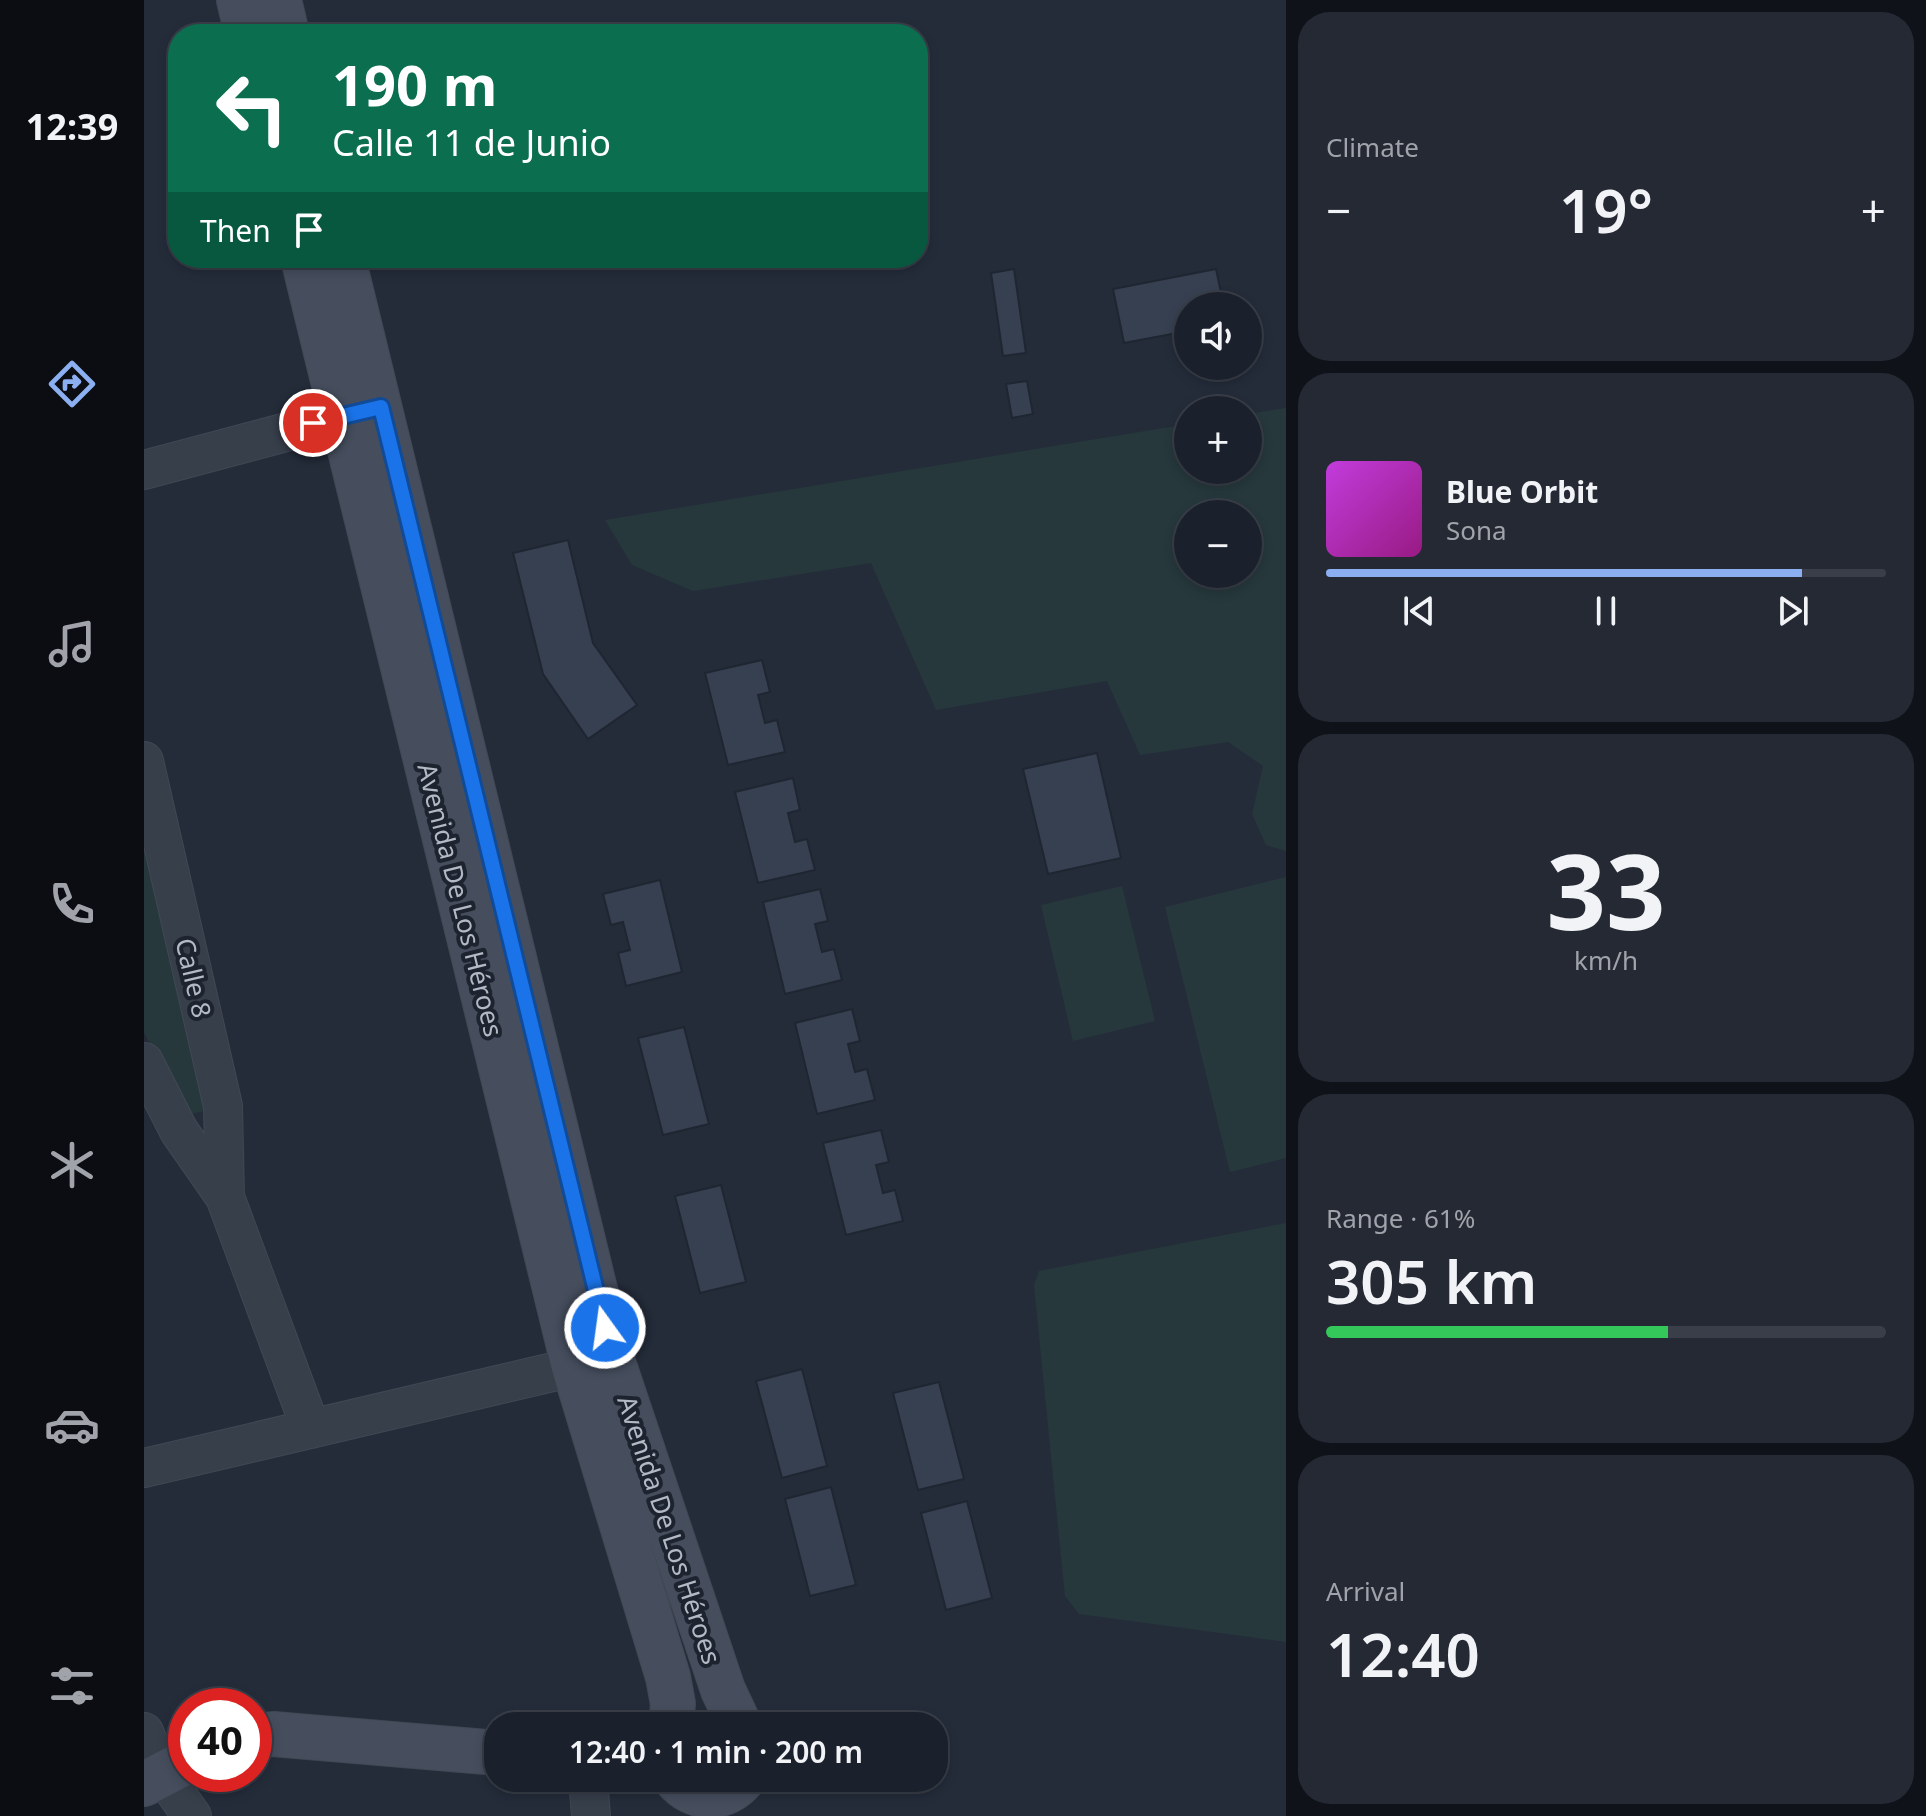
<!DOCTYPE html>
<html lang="en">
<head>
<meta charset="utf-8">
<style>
  body { margin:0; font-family:"Noto Sans",sans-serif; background:#242934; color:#f1f3f6; height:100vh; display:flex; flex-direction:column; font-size:30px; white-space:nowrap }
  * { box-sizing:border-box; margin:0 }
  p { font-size:26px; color:#a0a3a9 }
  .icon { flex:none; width:44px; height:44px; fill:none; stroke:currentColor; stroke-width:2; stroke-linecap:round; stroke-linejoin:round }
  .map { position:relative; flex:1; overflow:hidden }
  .sheet { display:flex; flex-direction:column; gap:12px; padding:12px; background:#0f1218; width:640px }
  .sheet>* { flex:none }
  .top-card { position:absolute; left:24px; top:24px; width:760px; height:244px; border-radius:32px; box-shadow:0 4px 12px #0003,0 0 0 2px #393e48; background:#0b6e4f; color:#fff; overflow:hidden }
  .buttons { position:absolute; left:1030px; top:292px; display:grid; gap:16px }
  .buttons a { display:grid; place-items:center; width:88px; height:88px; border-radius:50%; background:#1b212c; box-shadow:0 4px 12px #0003,0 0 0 2px #393e48; font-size:40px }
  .speed { position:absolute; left:24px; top:1688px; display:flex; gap:16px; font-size:40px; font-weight:700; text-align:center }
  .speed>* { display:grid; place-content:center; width:104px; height:104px; border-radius:50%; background:#1b212c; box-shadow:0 4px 12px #0003,0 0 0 2px #393e48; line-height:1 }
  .speed .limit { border:12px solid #d22; background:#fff; color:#111 }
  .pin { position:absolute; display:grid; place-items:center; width:68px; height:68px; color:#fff; margin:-34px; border:4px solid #fff; border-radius:50%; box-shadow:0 2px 8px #0007 }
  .me { position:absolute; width:88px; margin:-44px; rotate:346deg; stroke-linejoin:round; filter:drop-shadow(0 0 6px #0008) }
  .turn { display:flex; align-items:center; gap:28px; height:168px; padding:0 32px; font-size:36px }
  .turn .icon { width:104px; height:104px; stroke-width:2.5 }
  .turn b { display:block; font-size:56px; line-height:68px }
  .then { display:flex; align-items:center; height:76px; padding:0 32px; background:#0003; gap:16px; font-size:30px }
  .big { font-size:60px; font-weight:600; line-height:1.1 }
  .sheet .card { flex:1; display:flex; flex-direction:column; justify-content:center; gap:12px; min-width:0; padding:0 28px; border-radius:32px; background:#242934 }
  .sheet .dial { align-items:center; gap:0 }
  .dial b { font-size:104px; line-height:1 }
  .song { display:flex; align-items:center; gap:24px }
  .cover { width:96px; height:96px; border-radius:12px; background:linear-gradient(135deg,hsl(290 70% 55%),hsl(310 70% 35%)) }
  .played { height:8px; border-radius:4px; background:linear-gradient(90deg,#8caff2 85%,#393e48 85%) }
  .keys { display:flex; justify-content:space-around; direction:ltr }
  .heat { display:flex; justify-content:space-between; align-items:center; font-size:44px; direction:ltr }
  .charge { height:12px; border-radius:6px; background:linear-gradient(90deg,#34c759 61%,#393e48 0) }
  .trip { position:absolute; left:340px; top:1712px; width:464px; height:80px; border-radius:32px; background:#1b212c; box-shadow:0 4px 12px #0003,0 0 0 2px #393e48; font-weight:600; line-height:80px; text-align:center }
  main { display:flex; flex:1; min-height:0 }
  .tab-bar { display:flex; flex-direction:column; width:144px; justify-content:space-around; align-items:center; background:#0b0d12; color:#a0a3a9 }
  .tab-bar .icon { width:56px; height:56px }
  .tab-bar .current { color:#8caff2 }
  .tab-bar b { font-size:36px; color:#f1f3f6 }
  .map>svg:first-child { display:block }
</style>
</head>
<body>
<main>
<nav class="tab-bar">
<b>12:39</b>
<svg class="icon current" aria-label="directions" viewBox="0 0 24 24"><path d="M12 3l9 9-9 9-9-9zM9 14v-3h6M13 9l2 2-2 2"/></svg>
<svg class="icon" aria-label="music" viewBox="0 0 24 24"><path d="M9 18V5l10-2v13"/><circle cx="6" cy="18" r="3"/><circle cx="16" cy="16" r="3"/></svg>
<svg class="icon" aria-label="phone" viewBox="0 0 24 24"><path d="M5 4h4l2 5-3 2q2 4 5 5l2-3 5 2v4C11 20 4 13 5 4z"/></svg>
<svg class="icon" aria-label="climate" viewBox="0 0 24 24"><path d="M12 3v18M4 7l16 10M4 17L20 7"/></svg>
<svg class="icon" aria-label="car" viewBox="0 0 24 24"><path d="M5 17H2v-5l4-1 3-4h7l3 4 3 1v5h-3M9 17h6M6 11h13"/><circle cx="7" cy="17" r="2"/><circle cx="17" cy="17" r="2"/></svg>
<svg class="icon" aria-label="filters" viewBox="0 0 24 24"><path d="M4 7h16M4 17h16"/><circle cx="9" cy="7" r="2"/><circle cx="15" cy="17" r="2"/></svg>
</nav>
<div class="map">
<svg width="1142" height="1816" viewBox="0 0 1142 1816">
  <rect width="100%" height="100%" fill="#242c3a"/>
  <path fill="#26383c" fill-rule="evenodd" d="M1142 408V851L1122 845 1108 814 1119 766 1084 742 996 755 963 681 792 710 727 563 549 591 488 565 461 520 1044 424V470H1104V414ZM1044 514H1104V574H1044Z
    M0 845 61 1111 41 1115 0 1032Z
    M1142 877V1158L1086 1172 1021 907Z
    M978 886 1011 1021 929 1041 897 905Z
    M1142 1223V1642L935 1614 921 1596 890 1285 895 1271Z"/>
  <path fill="#364050" stroke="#1f2632" stroke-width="2" d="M870 269 882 353 859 356 847 273Z
    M1072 269 1080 306H1044V331L980 343 969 289Z
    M883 381 889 414 868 418 862 384Z
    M424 540 449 643 493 705 444 739 399 674 369 553Z
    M618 660 626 692 614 695 621 723 633 720 641 752 584 765 561 673Z
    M953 753 977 858 904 874 879 769Z
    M649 778 656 810 644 813 651 842 663 839 671 870 614 883 591 792Z
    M516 880 538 972 482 986 474 953 486 950 479 922 467 925 459 894Z
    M676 889 684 921 671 924 678 952 690 949 698 980 641 994 619 902Z
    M708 1009 716 1041 704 1044 711 1072 723 1069 731 1100 673 1114 651 1023Z
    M540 1027 565 1124 519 1135 494 1038Z
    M737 1130 745 1162 732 1165 739 1193 751 1190 759 1221 702 1235 679 1143Z
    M577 1185 602 1282 556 1293 531 1196Z
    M658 1369 683 1466 638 1478 612 1381Z
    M795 1382 820 1479 774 1490 749 1393Z
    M687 1487 712 1585 666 1596 641 1499Z
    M823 1501 848 1598 802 1610 777 1513Z"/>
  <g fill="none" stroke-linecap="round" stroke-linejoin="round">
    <g stroke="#414854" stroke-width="40">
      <path id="street" d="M0 470 225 410
        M0 761 79 1106 81 1197
        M0 1062 35 1131 81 1197 167 1429
        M0 1468 430 1367
        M0 1732 18 1774 48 1816
        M444 1778 447 1816"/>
    </g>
    <g stroke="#414854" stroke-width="46">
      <path id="secondary" d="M95 0 103 34
        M135 0 143 34
        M159 258 430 1367 524 1677 529 1704 527 1726
        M199 258 468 1359 579 1690 596 1726
        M110 1736 129 1734 354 1753
        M531 1778C550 1801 580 1802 600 1778
        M0 1784 42 1762"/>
    </g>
    <use href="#street" stroke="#373f4b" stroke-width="38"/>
    <use href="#secondary" stroke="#464e5e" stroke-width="44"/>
  </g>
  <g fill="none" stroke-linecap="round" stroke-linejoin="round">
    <g stroke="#114b97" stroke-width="20">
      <path id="route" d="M169 423 237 407 461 1328"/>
    </g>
    <use href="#route" stroke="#1a73e8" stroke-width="14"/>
  </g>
  <g text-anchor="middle" stroke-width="8" stroke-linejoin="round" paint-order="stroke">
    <g font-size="26" fill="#b3bac6" stroke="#1d2430">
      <text transform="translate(316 900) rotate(76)" y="9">Avenida De Los Héroes</text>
      <text transform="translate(49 978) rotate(77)" y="9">Calle 8</text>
      <text transform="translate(525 1530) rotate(72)" y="9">Avenida De Los Héroes</text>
    </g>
  </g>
</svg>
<div class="buttons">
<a><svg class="icon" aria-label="sound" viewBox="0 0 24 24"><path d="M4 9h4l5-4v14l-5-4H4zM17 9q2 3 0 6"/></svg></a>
<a>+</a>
<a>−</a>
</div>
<div class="speed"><div class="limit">40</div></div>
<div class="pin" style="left:169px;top:423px;background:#d93025"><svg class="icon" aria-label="arrive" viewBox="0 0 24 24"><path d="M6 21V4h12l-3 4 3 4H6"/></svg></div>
<svg class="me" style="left:461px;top:1328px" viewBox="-20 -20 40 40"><circle r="17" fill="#1a73e8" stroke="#fff" stroke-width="3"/><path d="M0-11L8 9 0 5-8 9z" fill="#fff"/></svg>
<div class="trip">12:40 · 1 min · 200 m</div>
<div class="top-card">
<div class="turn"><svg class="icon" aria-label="left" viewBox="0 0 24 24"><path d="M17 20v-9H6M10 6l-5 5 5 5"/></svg><div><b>190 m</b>Calle 11 de Junio</div></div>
<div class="then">Then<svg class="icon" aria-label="arrive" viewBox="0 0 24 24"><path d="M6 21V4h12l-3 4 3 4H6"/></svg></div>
</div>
</div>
<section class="sheet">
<div class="card"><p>Climate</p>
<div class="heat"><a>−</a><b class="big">19°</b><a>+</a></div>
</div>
<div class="card">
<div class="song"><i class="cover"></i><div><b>Blue Orbit</b><p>Sona</p></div></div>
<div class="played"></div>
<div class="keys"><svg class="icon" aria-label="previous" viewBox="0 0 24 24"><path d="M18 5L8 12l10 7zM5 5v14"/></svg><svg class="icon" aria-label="pause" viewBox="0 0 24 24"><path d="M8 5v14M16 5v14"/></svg><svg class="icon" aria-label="next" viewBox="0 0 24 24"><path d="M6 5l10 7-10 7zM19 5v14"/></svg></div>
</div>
<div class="card dial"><b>33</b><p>km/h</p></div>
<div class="card"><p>Range · 61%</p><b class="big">305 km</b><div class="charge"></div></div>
<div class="card"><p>Arrival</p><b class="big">12:40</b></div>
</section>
</main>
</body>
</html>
